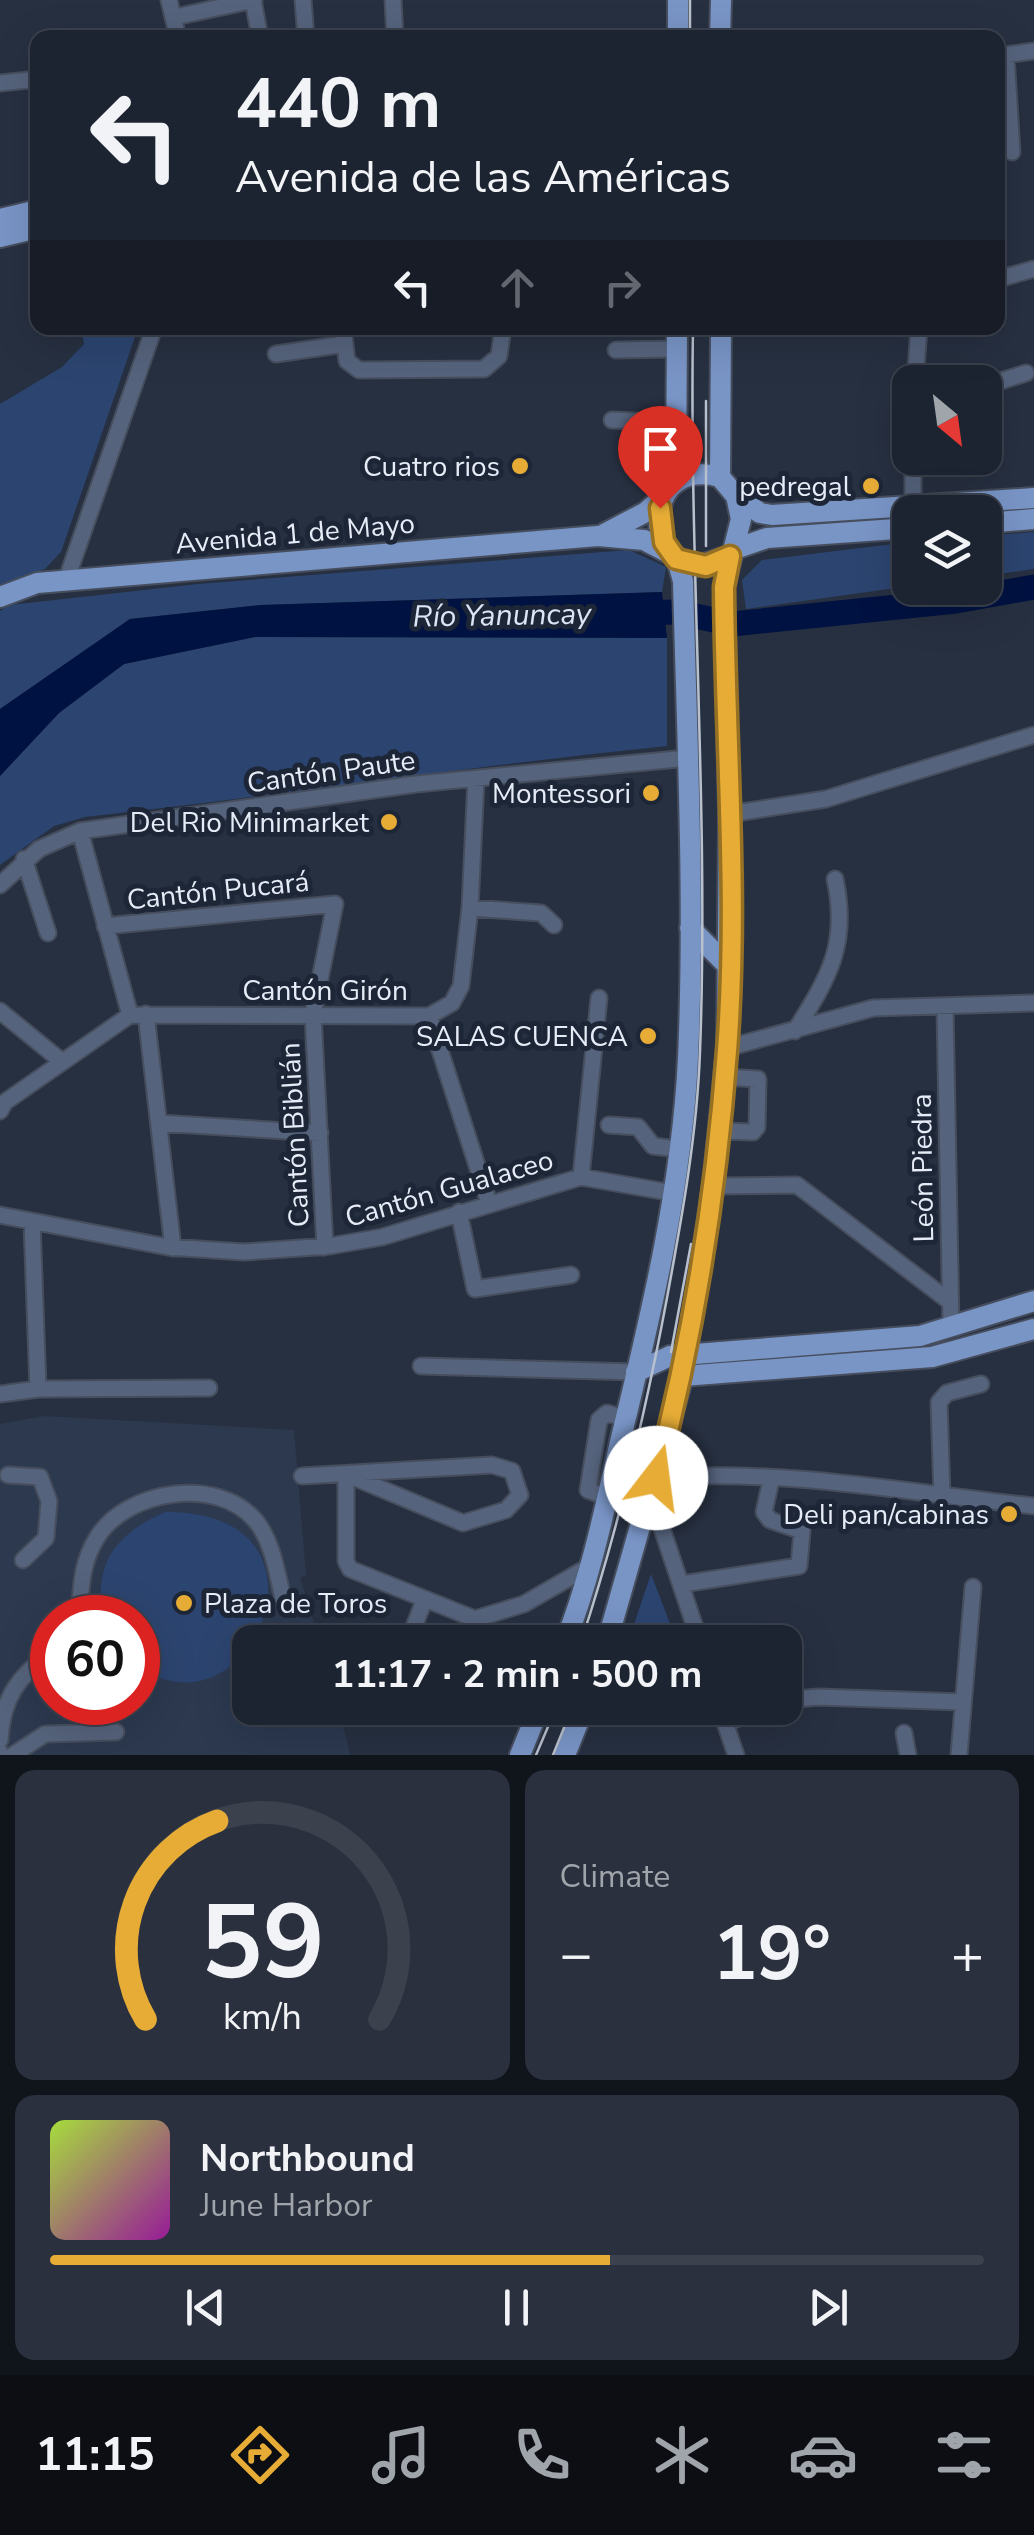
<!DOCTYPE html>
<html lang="en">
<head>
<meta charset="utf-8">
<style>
  body { margin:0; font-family:"Nunito Sans",sans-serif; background:#2a303d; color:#f1f3f6; height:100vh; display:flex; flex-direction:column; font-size:38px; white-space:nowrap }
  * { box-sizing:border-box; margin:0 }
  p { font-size:32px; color:#a0a4ab }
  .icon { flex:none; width:55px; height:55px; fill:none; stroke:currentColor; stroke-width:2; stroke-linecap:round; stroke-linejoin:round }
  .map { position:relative; height:1755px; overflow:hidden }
  .drawer { display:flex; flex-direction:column; gap:15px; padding:15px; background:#10141b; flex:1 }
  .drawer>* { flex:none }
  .top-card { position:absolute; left:30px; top:30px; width:975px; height:305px; border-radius:20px; box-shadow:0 10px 40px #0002,0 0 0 2px #3b414d; background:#1d2431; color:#f1f3f6; overflow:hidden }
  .needle { width:65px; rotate:151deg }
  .tools { position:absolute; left:892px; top:365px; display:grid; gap:20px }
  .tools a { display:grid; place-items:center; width:110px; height:110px; border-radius:20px; background:#1d2431; box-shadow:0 10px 40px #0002,0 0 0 2px #3b414d; font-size:50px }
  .speed { position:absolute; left:30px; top:1595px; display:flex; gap:20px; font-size:50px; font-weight:700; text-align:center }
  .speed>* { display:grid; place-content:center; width:130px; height:130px; border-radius:50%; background:#1d2431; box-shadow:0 10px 40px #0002,0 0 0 2px #3b414d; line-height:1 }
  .speed .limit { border:15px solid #d22; background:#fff; color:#111 }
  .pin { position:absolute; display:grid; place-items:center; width:85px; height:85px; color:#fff; margin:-102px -42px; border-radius:50% 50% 50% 0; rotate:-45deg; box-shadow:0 0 10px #0007 }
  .pin .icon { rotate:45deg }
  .me { position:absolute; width:110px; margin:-55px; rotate:15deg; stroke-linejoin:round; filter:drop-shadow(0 0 8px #0008) }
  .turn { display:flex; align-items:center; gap:35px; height:210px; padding:0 40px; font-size:45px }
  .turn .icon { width:130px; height:130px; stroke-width:2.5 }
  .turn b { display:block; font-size:70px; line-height:85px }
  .lanes { display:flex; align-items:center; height:95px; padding:0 40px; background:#0003; justify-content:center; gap:50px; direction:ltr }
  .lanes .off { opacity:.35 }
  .big { font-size:75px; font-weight:700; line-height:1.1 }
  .drawer .card { flex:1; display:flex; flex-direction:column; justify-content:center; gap:15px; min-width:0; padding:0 35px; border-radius:20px; background:#2a303d }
  .drawer .dial { align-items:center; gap:0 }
  .dial svg { height:260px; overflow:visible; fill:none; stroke:#3b414d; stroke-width:7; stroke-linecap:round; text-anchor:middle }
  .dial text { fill:#f1f3f6; stroke:none }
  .song { display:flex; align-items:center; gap:30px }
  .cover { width:120px; height:120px; border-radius:15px; background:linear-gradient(135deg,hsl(80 70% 55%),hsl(300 70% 35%)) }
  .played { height:10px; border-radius:5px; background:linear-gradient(90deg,#e6ac36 60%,#3b414d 60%) }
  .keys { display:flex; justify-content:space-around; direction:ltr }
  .heat { display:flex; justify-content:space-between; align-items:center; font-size:55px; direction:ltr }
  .drawer .tiles { flex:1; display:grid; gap:15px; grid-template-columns:1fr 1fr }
  .card:last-child { grid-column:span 2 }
  .trip { position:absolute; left:232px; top:1625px; width:570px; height:100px; border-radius:20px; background:#1d2431; box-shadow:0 10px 40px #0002,0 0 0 2px #3b414d; font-weight:700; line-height:100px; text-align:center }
  .dock { display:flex; height:160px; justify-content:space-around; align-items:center; background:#0c0e14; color:#a0a4ab }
  .dock .icon { width:70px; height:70px }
  .dock .active { color:#e6ac36 }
  .dock b { font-size:45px; color:#f1f3f6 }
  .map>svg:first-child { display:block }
</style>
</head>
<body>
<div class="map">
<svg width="1034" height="1755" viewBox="0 0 1034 1755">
  <rect width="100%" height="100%" fill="#273041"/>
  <path fill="#2c394f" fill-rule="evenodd" d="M44 1416 294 1430 306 1575 300 1578 320 1642H250V1708H339L350 1755H0V1424ZM52 1618H138V1702H52Z"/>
  <path fill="#2c4570" d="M81 328H138L61 552 45 569 0 585V404L62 367 84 344Z
    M1034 532V569L985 576V536Z
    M910 542V586L746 609 742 580 762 560Z
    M629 550 666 567 662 592 261 605 130 619 0 709V611L10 605 198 584Z
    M255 637 667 638V746C472 766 280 795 85 817L54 826 0 865V776L59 713 124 664Z
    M165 1512C350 1510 251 1746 138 1666V1618L102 1617C95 1561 115 1535 165 1512Z
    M651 1574 677 1642H628Z"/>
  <path fill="#001242" d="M662 592 667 638 255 637 124 664 59 713 0 776V709L130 619 261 605Z"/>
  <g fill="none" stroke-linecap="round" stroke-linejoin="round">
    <path stroke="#001242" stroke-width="25" d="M633 613 677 612 732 624 956 601 1034 587"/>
    <g stroke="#464e5e" stroke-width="19">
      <path id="minor" d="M169 0 178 38
        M253 0 260 38
        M303 0 306 38
        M393 0 395 38
        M175 17 254 0
        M1006 55 1012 152
        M998 56 1034 51
        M0 83 38 79
        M998 279 1034 269
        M343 328 347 361 359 370 484 369 499 356 503 328
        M616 350 677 349
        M276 354 345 344
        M915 382 919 328
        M985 386 1026 373
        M612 420 678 423
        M913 458V509
        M66 581 154 328
        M729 814 826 799 1034 735
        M80 831 130 1015
        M24 859 48 933
        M0 885 39 849 80 831 416 784 688 758
        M470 908 541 913 554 925
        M105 926 335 904 313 1014 325 1247
        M945 1009 951 1326
        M0 1011 60 1060
        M146 1014 173 1248
        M429 1016 489 1203
        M795 1031C829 977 849 944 835 879
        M727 1048 873 1008 1034 1003
        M0 1111 5 1102 130 1015 429 1016 452 1003 461 986 470 908 476 779
        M159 1123 320 1133
        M609 1125 638 1127 653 1146 678 1149
        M719 1131 753 1132 757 1127 758 1079 724 1077
        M581 1177 599 998
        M713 1186 797 1185 949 1301
        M459 1212 475 1289 571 1275
        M0 1215 168 1247 244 1252 330 1246 382 1237 581 1177 673 1193
        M32 1222 38 1389
        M421 1366 636 1372
        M0 1394 38 1389 209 1388
        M346 1474V1561L350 1569 475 1619 524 1604 590 1566
        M8 1475 40 1477 49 1501 46 1538 23 1560
        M302 1476 492 1465 512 1471 520 1495 506 1510 463 1523 346 1474
        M656 1478C781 1468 910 1493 1034 1506
        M651 1496 700 1642
        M942 1496 939 1402 947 1393 981 1384
        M607 1497 588 1490 599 1420 607 1413 626 1419
        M682 1584 799 1566 802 1531 770 1520 764 1512 771 1480
        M79 1618C81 1588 81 1562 98 1536 128 1490 217 1476 255 1520 274 1542 278 1580 285 1607
        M408 1642 424 1601
        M785 1700 818 1697 962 1702
        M695 1708 723 1718
        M720 1708 736 1755
        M725 1723 765 1708
        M904 1733 908 1755
        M0 1740C2 1698 19 1675 52 1652
        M0 1752 1 1755
        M13 1755 45 1734 116 1732
        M959 1755 973 1587"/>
    </g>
    <g stroke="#464e5e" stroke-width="24">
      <path id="major" d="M678 0V38
        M720 38 721 0
        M0 219 38 210
        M0 237 38 228
        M720 477 721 328
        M676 480 677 328
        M736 496 760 513 772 515 1034 498
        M985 523 1034 519
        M604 534 646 512 664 496
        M735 549 767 538 910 528
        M0 597 37 583 598 536 644 540 671 554
        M690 928 728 966
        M636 1372 670 1356 920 1336 1034 1301
        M683 1376 932 1357 1034 1329
        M565 1642C591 1577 605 1507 621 1438 651 1315 682 1186 688 1058 695 900 687 740 683 581L677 559
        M607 1642 683 1376 713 1186 727 1048 729 814 724 587 741 519 736 496 720 477C647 457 639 559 699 566L729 556
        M520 1755 539 1708
        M565 1755 584 1708"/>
    </g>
    <use href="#minor" stroke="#55637c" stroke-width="15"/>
    <use href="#major" stroke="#7995c6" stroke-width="20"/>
    <path stroke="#b9c0cd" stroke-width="2.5" d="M690 0V38
      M706 401V546
      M671 1352 691 1244
      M581 1642C618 1530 645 1415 667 1298 682 1217 697 1135 700 1052 709 811 689 569 693 328
      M536 1755 556 1708
      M553 1755 572 1708"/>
  </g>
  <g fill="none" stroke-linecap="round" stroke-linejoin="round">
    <g stroke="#967023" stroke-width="25">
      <path id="route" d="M656 1478C693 1339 716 1195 727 1051 739 897 725 741 724 587L730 556 706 566 676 559 664 542 660 508"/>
    </g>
    <use href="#route" stroke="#e6ac36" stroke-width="18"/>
  </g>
  <g fill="#e6ac36" stroke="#1d2636" stroke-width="4">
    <circle cx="520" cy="466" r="10"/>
    <circle cx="871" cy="486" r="10"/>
    <circle cx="651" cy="793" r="10"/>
    <circle cx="389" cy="822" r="10"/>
    <circle cx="648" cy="1036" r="10"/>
    <circle cx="1009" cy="1514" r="10"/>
    <circle cx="184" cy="1603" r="10"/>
  </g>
  <g text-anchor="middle" stroke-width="10" stroke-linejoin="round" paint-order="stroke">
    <g font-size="28" fill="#e6ecf7" stroke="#1d2636" text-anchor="end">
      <text x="500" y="476">Cuatro rios</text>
      <text x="851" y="496">pedregal</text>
      <text x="631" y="803">Montessori</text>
      <text x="369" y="832">Del Rio Minimarket</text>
      <text x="628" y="1046">SALAS CUENCA</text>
      <text x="989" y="1524">Deli pan/cabinas</text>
      <text x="204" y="1613" text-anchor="start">Plaza de Toros</text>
    </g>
    <g font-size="28" fill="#e6ecf7" stroke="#1d2636">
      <text transform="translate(295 533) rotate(-5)" y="10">Avenida 1 de Mayo</text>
      <text transform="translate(331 771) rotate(-8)" y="10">Cantón Paute</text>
      <text transform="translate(218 890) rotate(-6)" y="10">Cantón Pucará</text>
      <text x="325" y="1000">Cantón Girón</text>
      <text transform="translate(294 1135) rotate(-93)" y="10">Cantón Biblián</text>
      <text transform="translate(922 1168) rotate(-91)" y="10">León Piedra</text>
      <text transform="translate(449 1188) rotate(-16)" y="10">Cantón Gualaceo</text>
    </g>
    <g font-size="30" font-style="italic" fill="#dbe5f6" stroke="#1d2636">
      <text transform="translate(502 615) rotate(-1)" y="10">Río Yanuncay</text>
    </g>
  </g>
</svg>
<div class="tools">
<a><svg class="needle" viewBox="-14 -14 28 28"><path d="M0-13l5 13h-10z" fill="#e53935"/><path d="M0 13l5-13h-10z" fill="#a0a4ab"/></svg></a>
<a><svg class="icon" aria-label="layers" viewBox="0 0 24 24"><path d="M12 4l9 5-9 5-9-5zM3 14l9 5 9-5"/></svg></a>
</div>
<div class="speed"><div class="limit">60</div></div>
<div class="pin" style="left:660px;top:508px;background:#d93025"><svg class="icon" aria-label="arrive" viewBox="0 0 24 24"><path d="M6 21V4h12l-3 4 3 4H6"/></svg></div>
<svg class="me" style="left:656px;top:1478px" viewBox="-20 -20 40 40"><circle r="19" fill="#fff"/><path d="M0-13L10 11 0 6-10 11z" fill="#e6ac36"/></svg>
<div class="trip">11:17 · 2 min · 500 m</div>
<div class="top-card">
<div class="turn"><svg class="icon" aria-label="left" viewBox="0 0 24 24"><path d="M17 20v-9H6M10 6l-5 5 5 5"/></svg><div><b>440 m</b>Avenida de las Américas</div></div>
<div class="lanes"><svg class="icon" aria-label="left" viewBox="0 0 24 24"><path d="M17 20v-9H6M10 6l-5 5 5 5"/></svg><svg class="icon off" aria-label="ahead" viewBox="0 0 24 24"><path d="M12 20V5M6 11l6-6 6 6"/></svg><svg class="icon off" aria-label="right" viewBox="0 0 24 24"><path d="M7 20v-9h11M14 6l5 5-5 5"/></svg></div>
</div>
</div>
<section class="drawer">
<div class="tiles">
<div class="card dial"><svg viewBox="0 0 100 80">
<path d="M14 69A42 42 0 1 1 86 69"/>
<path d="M14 69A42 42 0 0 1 36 8" stroke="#e6ac36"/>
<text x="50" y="56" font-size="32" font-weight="700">59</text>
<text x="50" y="72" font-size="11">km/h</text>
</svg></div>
<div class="card"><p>Climate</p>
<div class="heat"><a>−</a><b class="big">19°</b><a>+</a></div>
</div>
<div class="card">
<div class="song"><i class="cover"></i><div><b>Northbound</b><p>June Harbor</p></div></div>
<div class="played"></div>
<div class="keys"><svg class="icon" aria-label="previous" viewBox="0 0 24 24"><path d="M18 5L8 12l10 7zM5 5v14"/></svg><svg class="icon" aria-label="pause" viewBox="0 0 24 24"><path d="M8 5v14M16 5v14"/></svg><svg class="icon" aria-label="next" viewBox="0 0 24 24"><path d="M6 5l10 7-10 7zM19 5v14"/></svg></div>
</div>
</div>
</section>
<nav class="dock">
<b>11:15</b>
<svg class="icon active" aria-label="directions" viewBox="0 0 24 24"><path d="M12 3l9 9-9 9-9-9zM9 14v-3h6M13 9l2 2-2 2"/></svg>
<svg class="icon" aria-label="music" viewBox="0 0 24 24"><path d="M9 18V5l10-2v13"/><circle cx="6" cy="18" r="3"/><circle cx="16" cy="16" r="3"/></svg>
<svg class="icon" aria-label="phone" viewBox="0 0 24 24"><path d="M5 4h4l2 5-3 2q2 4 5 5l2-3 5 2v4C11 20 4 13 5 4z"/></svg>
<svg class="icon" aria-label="climate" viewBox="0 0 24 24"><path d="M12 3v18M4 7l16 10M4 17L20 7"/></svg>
<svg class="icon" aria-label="car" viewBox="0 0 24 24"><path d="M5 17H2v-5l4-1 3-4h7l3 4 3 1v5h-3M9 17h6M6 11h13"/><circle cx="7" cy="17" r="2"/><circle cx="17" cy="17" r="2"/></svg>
<svg class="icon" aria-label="filters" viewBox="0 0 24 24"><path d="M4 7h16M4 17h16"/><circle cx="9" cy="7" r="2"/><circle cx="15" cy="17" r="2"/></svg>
</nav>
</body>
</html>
